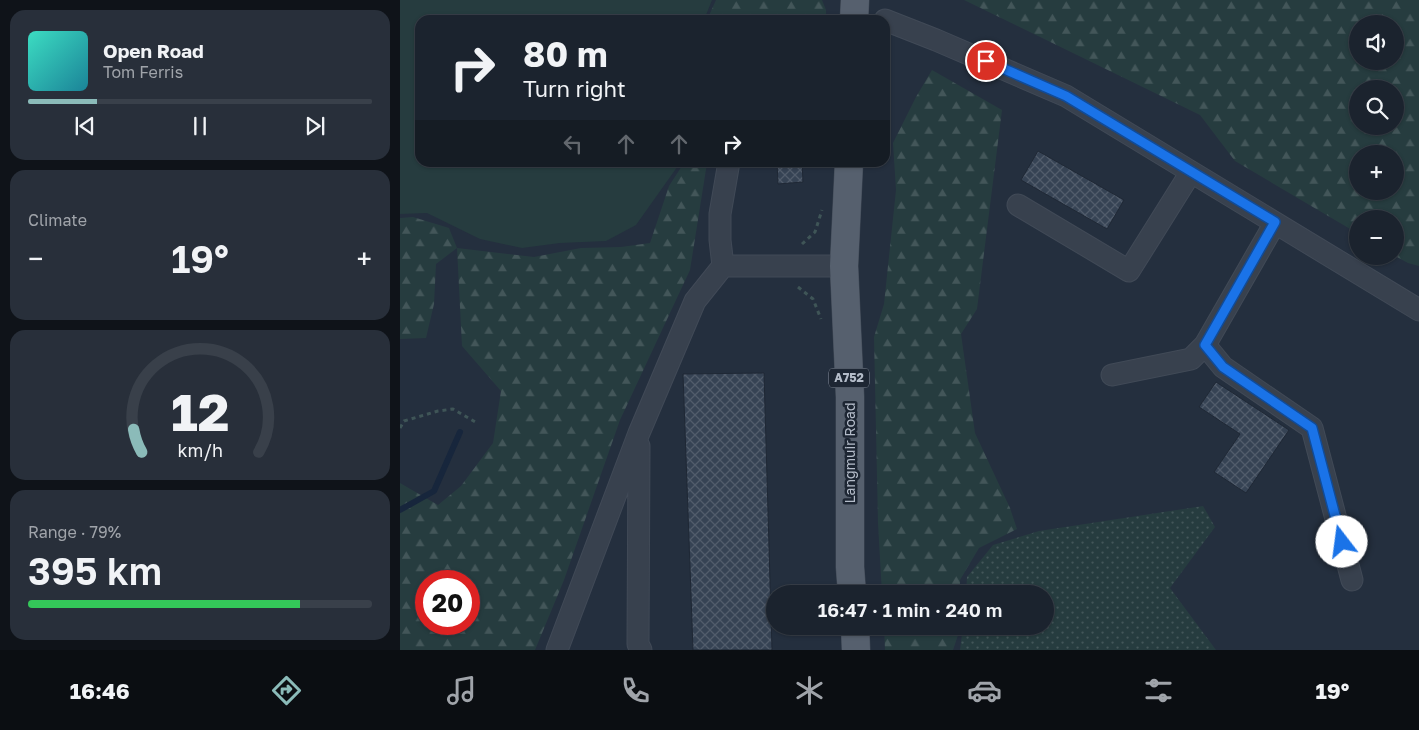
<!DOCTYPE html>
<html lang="en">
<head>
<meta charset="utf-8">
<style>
  body { margin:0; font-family:"Golos Text",sans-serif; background:#282f3a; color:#f1f3f6; height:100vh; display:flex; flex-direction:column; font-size:19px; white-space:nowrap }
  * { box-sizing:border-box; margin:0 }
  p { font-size:16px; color:#a0a4aa }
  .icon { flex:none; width:28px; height:28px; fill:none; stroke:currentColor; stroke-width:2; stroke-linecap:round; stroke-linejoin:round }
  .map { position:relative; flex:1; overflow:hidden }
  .details { display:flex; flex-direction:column; gap:10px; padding:10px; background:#0f1319; width:400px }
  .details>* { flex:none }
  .top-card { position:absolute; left:15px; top:15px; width:475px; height:152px; border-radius:15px; box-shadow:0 1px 4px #0004,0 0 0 1px #39404a; background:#1b232e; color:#f1f3f6; overflow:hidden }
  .controls { position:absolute; left:949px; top:15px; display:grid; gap:10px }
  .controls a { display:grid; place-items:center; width:55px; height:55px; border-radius:50%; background:#1b232e; box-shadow:0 1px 4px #0004,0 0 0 1px #39404a; font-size:25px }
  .speed { position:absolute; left:15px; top:570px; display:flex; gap:10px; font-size:25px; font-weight:700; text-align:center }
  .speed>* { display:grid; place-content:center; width:65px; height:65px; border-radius:50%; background:#1b232e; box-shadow:0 1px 4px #0004,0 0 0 1px #39404a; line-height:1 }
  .speed .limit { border:8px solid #d22; background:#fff; color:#111 }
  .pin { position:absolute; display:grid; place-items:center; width:42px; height:42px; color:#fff; margin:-21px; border:2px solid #fff; border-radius:50%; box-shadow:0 1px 5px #0007 }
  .me { position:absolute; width:55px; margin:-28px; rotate:345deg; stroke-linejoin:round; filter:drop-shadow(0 0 4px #0008) }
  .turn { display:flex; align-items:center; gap:18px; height:105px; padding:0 25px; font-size:22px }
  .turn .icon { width:65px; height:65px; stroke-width:2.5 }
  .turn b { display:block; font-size:35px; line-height:42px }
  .lanes { display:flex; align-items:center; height:48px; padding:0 25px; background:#0003; justify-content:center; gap:25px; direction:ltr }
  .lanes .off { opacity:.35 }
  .big { font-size:38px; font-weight:600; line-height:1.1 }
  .details .card { flex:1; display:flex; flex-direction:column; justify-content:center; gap:8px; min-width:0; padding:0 18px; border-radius:15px; background:#282f3a }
  .details .dial { align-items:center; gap:0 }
  .dial svg { height:130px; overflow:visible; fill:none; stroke:#39404a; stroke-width:7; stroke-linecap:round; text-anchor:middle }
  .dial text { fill:#f1f3f6; stroke:none }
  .song { display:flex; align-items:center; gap:15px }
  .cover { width:60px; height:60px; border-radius:8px; background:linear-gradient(135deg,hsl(170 70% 55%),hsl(190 70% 35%)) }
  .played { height:5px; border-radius:2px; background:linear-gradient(90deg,#8bbbb9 20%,#39404a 20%) }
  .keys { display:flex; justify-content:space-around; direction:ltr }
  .heat { display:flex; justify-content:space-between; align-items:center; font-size:28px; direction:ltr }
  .charge { height:8px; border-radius:4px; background:linear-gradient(90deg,#34c759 79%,#39404a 0) }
  .trip { position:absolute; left:366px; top:585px; width:288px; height:50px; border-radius:25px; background:#1b232e; box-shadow:0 1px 4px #0004,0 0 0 1px #39404a; font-weight:600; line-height:50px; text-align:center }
  .dock { display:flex; height:80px; justify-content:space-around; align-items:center; background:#0b0e12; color:#a0a4aa }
  .dock .icon { width:35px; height:35px }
  .dock .current { color:#8bbbb9 }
  .dock b { font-size:22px; color:#f1f3f6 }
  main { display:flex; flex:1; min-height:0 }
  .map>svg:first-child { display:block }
</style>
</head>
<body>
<main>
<section class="details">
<div class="card">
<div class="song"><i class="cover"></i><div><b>Open Road</b><p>Tom Ferris</p></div></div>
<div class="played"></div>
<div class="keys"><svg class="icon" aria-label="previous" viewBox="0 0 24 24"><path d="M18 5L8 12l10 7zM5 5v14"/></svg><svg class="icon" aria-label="pause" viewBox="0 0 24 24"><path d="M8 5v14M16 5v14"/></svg><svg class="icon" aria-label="next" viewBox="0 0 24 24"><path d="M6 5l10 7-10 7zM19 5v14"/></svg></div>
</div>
<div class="card"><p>Climate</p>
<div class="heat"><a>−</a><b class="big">19°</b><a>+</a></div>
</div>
<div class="card dial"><svg viewBox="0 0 100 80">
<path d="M14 69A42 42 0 1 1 86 69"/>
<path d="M14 69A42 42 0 0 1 9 55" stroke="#8bbbb9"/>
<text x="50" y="56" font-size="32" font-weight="700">12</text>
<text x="50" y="72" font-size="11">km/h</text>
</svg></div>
<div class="card"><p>Range · 79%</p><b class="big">395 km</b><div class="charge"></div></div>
</section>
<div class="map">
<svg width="1019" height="650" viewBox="0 0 1019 650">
  <defs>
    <pattern id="grass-dots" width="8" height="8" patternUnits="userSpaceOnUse" patternTransform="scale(1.25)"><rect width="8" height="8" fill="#263c3f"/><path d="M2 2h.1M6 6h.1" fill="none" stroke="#435659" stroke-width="1.8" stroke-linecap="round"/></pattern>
    <pattern id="forest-firs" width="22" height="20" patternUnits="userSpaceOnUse" patternTransform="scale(1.25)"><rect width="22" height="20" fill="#263c3f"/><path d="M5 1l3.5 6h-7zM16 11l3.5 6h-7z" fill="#435659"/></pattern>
    <pattern id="building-cross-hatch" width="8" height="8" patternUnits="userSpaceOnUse" patternTransform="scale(1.25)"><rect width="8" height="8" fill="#364354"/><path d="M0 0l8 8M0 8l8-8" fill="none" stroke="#515c6b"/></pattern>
  </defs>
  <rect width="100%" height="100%" fill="#242f3e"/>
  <path fill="url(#grass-dots)" d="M803 506 815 527 770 588 816 650H560L563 626H645V594H566L567 577 593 545 639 531Z"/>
  <path fill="url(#forest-firs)" fill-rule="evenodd" d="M316 0H422L426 10V20H307Z
    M564 0H1019V266L1008 263 995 256V219H958L957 233 835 161 800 115ZM958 24H995V61H958ZM958 89H995V126H958ZM958 154H995V191H958Z
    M532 70 602 110 577 309 561 334 575 433 610 508 617 529 579 548 560 580V594H482L478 523 474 337 484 304 496 190 493 143 516 97Z
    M283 163H307L290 270 220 420 164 580 135 650H0V483L38 505 61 486 93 443 101 391 62 346 57 248 36 264 34 304 26 338 0 339V218L13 217 49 228 57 248 134 257 181 248 221 247 250 243 269 186 280 169ZM69 581V624H26V581Z
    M484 626H559V632L553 650H485Z"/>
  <path fill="#263c3f" d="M0 0H312L304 20H20V162L280 163 236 225 206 241 160 243 122 248 80 239 27 213 0 214Z"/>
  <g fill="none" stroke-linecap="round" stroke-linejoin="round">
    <path stroke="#17263c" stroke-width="6" d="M0 510 34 491 60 432"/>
  </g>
  <path fill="url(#building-cross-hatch)" stroke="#1f2835" d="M638 151 724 200 707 229 621 180Z
    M377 162H402L403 182 378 184Z
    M364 373 372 650H293L283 374Z
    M816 382 889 430 846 493 814 472 840 434 799 407Z"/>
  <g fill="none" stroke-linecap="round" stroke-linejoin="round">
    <g stroke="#414a57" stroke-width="23">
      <path id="minor" d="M485 20 536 40 666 96 1019 310
        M618 205 729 271 791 172
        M323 266 320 240V214L329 162
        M805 345 875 223
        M712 375 791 359 805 345 823 367 912 428 952 580
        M239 446 238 644 241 650
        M157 650 239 433 295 301 323 266H444"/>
    </g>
    <g stroke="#414a57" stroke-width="29">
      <path id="major" d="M454 20 455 0
        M449 162 444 266 450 397V567L452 594
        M455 626 456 650"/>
    </g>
    <path stroke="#3f5557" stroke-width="3" stroke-dasharray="4 4" stroke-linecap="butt" d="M402 244 415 232 422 210
      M398 287 413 299 421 319
      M0 428 4 421 38 411 53 409 77 423"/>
    <use href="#minor" stroke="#38414e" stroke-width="21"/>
    <use href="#major" stroke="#56606e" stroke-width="28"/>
  </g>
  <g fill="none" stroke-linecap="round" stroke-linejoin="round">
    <g stroke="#114b97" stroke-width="12">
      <path id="route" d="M586 61 666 96 875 222 805 345 823 367 912 428 942 542"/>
    </g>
    <use href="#route" stroke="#1a73e8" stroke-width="9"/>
  </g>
  <g text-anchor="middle" stroke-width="5" stroke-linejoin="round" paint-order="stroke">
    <rect fill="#1d2633" stroke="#878f9c" stroke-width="1" x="429" y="368.5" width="40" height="19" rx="4"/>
    <g font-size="12" font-weight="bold" fill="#b4bcc9">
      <text x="449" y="382">A752</text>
    </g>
    <g font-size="14" fill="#b4bcc9" stroke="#1d2633">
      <text transform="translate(450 453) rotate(-90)" y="5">Langmuir Road</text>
    </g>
  </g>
</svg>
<div class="controls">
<a><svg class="icon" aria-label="sound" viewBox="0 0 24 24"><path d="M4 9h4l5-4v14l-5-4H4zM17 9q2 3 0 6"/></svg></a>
<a><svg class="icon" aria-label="search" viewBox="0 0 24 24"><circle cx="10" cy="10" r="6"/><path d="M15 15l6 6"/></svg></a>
<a>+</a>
<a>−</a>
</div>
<div class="speed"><div class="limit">20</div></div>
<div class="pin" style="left:586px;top:61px;background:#d93025"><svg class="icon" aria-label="arrive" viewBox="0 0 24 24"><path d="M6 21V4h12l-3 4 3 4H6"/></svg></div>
<svg class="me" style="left:942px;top:542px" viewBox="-20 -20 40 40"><circle r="19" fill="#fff"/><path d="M0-13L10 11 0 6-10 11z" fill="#1a73e8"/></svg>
<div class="trip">16:47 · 1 min · 240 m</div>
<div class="top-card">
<div class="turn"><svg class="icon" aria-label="right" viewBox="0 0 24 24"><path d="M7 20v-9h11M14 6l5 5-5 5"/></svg><div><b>80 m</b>Turn right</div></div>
<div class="lanes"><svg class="icon off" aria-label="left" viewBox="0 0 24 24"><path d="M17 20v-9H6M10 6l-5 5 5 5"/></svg><svg class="icon off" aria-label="ahead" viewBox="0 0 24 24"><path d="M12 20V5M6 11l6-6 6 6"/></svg><svg class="icon off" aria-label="ahead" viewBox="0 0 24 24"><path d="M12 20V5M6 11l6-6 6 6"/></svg><svg class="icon" aria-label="right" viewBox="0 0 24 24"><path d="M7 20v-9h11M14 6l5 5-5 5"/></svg></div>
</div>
</div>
</main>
<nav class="dock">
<b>16:46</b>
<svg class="icon current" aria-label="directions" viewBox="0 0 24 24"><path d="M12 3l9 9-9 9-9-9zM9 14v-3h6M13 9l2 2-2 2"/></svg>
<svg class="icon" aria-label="music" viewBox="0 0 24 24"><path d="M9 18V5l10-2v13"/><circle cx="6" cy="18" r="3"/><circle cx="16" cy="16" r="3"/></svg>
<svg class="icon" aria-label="phone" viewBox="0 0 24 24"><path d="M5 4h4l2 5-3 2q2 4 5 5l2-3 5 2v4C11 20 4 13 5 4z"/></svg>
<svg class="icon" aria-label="climate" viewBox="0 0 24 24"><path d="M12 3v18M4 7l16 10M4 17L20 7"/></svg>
<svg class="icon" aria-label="car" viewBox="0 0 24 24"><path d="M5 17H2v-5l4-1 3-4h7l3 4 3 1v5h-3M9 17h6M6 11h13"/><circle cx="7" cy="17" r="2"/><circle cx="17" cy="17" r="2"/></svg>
<svg class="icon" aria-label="filters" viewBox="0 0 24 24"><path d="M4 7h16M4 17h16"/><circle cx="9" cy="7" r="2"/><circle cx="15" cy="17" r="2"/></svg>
<b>19°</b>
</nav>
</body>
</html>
